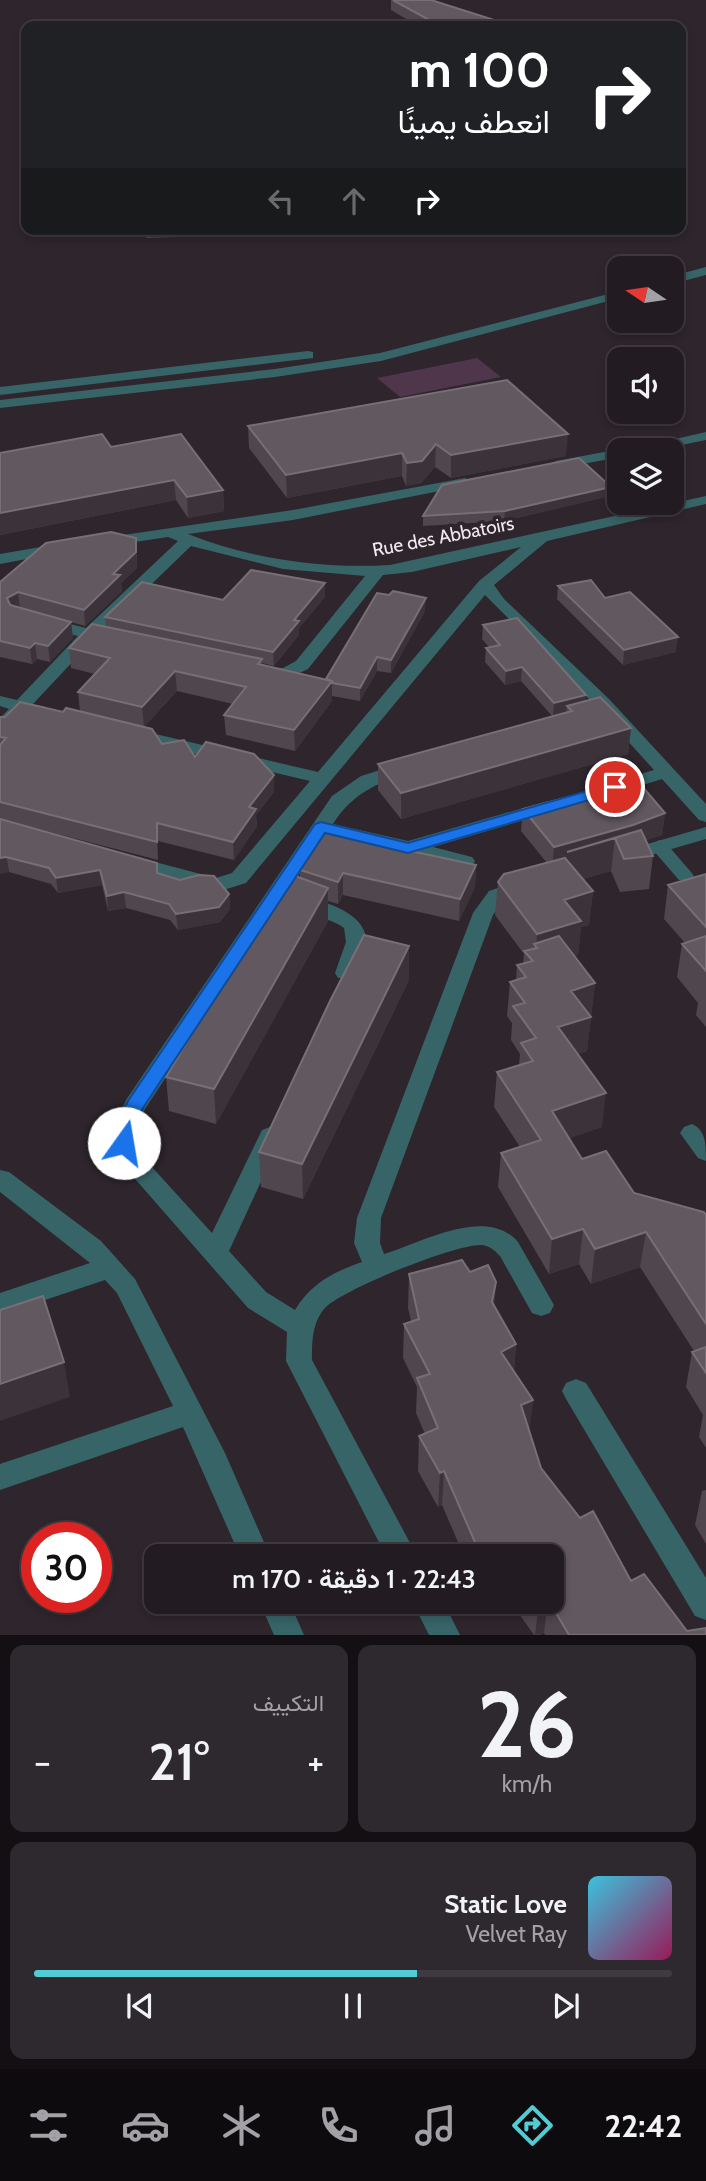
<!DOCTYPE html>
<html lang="ar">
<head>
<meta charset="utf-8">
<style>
  body { margin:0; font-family:Cabin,Vazirmatn,sans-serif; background:#2e292f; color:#f1f3f6; direction:rtl; height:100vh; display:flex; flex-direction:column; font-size:26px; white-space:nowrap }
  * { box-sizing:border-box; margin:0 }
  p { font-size:23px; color:#a2a1a5 }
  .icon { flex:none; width:38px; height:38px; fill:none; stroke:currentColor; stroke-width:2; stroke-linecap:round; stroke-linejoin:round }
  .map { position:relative; height:1635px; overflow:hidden; direction:ltr }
  .side { display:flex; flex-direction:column; gap:10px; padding:10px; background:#130f13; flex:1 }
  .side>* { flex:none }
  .guide { position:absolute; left:21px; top:21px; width:665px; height:214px; border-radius:14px; box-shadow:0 4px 10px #0003,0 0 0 2px #3f3a40; direction:rtl; background:#202124; color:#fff; overflow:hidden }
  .needle { width:46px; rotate:283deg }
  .fabs { position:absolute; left:607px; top:256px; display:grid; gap:14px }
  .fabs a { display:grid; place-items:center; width:77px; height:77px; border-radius:14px; background:#221c22; box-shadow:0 4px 10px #0003,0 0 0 2px #3f3a40; font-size:35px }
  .speed { position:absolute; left:21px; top:1522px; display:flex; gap:14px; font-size:35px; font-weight:700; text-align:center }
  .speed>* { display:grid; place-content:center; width:91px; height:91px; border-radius:50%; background:#221c22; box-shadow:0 4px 10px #0003,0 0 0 2px #3f3a40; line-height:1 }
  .speed .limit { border:10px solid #d22; background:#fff; color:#111 }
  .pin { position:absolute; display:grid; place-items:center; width:60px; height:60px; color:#fff; margin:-30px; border:4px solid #fff; border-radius:50%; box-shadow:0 2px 7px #0007 }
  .me { position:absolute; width:77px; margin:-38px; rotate:13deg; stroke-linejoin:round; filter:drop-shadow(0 0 5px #0008) }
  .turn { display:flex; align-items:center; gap:24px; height:147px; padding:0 21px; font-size:32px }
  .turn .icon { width:91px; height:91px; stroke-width:2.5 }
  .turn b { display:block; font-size:49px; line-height:60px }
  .lanes { display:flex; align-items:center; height:66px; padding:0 21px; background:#0003; justify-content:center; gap:35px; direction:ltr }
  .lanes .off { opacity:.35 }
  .big { font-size:52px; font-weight:600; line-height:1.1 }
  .side .card { flex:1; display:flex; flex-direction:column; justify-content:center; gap:10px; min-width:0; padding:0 24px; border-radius:14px; background:#2e292f }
  .side .dial { align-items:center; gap:0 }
  .dial b { font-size:91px; line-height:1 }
  .song { display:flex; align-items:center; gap:21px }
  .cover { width:84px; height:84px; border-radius:10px; background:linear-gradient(135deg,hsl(190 70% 55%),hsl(330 70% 35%)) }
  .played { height:7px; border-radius:4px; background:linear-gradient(90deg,#51ccd4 60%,#3f3a40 60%) }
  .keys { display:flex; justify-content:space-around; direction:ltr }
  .heat { display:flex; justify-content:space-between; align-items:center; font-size:38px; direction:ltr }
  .side .tiles { flex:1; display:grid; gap:10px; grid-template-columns:1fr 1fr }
  .card:last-child { grid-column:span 2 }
  .trip { position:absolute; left:144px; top:1544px; width:420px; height:70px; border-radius:14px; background:#221c22; box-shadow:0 4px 10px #0003,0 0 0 2px #3f3a40; font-weight:600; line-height:70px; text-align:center; direction:rtl }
  .tabs { display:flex; height:112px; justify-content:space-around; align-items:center; background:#0e0b0e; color:#a2a1a5 }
  .tabs .icon { width:49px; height:49px }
  .tabs .current { color:#51ccd4 }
  .tabs b { font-size:32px; color:#f1f3f6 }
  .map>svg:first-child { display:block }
</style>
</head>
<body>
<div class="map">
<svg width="706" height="1635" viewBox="0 0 706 1635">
  <rect width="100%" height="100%" fill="#2e252d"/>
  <path fill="#4f364b" d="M477 358 501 377 400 397 377 378Z"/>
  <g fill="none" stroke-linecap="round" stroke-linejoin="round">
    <path fill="#376467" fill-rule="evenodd" d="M659 840 665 842 691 872 694 876 691 880H679L653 850 650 846Z"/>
    <path fill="#376467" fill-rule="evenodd" d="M706 432V440L657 450H627Z
      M620 449 624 450H620V457L556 469 549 465 556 461Z
      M465 478 472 482 470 485 293 520 188 534C251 559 322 569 390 565L706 496V504L547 541 494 585 504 599 609 699 706 804V822L699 820 662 779 614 794 607 792 605 788 607 784 654 770 597 707 485 595 246 883 217 892 125 866 122 862 125 858 132 856 216 878 232 873 310 781 128 738 125 734 128 730 134 729 318 772 479 581 521 547 412 572 383 575 308 669C294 676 278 683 262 679L259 675 262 671 283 668 296 661 365 576 283 569 191 546 102 632 115 635 117 639 115 643 93 640 33 704 46 707 49 711 46 715 25 713 6 732 0 733V718L9 709 0 706V696L17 700 78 636 40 627 38 623 40 619 46 618 86 628 178 541 168 537 108 546 100 541 103 538 293 510Z
      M58 544 64 546V552L0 564V554Z
      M403 763 412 769 410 773C376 783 352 794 333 824L408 841 548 801 558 807 555 811 433 847 472 857 475 861 472 865 465 867 326 834 145 1109 136 1130 141 1155 212 1233 262 1130 270 1127 278 1130 282 1136 229 1251 266 1292 295 1310C311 1283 334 1272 362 1262L354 1243 357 1218 473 913 489 891 521 880 531 887 528 892 503 901 493 915 381 1218 380 1243 384 1254C421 1243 486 1205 518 1242L554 1305 550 1313 541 1316 532 1313 500 1256C495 1251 490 1246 482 1245 458 1243 340 1290 324 1309 312 1324 312 1342 312 1360L417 1556H386L286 1361 287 1332 248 1308 122 1164 112 1130 126 1100 332 796 361 776Z
      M706 827V839L627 862 617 856 620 852Z
      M304 896C351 909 386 925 354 978H338L335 973 346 942 344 928C330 917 304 916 294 903L297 898Z
      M692 1124C706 1130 706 1145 706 1161L698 1158 680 1133 684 1127Z
      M0 1170 9 1172 101 1241 135 1279 225 1453 270 1556H240L183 1427 0 1490V1464L173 1406 117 1293 105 1280 0 1315V1293L90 1263 0 1192Z
      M576 1379 586 1383 706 1578V1620L695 1616 566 1399 562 1391 566 1383Z
      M259 1601H289L304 1635H274Z
      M412 1601H443L460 1635H429Z"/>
    <path fill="#376467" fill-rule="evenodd" d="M706 267V275L672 284V276Z
      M620 291V298L381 361 275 377 0 408V400L275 369 380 353Z
      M308 351 313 352V358L0 395V387Z"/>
  </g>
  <path fill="#50464e" d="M391 0H431L513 26H418L391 10Z
    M146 229 178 232V237L146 238Z
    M248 426 566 456 451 478 435 467 421 483 406 486 402 476 287 498 249 448Z
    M111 447 223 490 224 511 188 518 176 500 0 535V453Z
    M610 496 504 521 423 526V516Z
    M137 554V568L121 583 122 591 85 626 71 622 73 638 50 662 37 659 32 664 0 657V582Z
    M558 586 676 652 623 665 557 599Z
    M325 597 299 628V635L274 666 262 663V665L326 679 425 611 391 673 377 671 360 701 332 696V701L295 751 226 735 224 715 233 704 177 691 144 727 162 744 195 757 274 775V792L256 815 257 826 234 860 158 841V860L0 819V717L63 712H80L78 692 95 674 71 668 69 648 106 627 105 617 223 600Z
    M483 625 586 695 585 701 631 728 628 754 401 819 378 790V764L552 716 521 681 505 685 485 662 486 648 489 647 482 639Z
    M523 809 665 813 662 835 646 840 653 856 649 889 620 892 611 871 583 879 593 891 589 925 581 927 578 955 574 956 595 983 587 1051 578 1054 602 1127 569 1138 582 1159 634 1193 706 1215V1448L699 1437 703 1415 686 1387 692 1352 694 1351 640 1267 591 1284 579 1264 549 1274 498 1187 501 1153 520 1147 494 1107 497 1072 519 1065 520 1054 511 1040 512 1023 507 1016 510 982 516 980 517 965 523 964 524 954 495 915 498 882 547 863 521 831Z
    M0 819 157 863 158 873 229 894 230 909 220 922 178 930 170 920 126 908 108 911 102 885 58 893 51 884 9 872Z
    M476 865 475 887 459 921 343 895 338 904 328 901V921L216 1124 169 1111 166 1077 300 878V870Z
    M706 874V1027L696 1015 698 1003 677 977 682 944 685 943 664 919 668 885Z
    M409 980 303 1199 261 1187 259 1152Z
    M470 1272 494 1305 516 1344 514 1371 533 1400 529 1432 541 1468 631 1581 687 1631 706 1635H545L544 1633 539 1635H534L510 1601H551V1556H464L442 1505 438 1507 418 1471 419 1436 425 1434 416 1413 417 1387 403 1358 404 1324 411 1321 408 1308 409 1274Z
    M706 1490V1544L695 1525 702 1491Z"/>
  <path fill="#3b323a" d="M568 434 566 456 451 478V455Z
    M436 444 435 467 421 483 406 486 407 463Z
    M402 453V476L287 498 286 475Z
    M174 480 176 500 0 535V513Z
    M611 487 610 496 504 521 505 511Z
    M223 490 224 511 188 518 187 497Z
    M136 538 137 568 121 583 122 591 85 626 84 610 113 574Z
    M325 583V597L299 628V635L274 666 273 652 294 620Z
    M18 592 20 608 9 615 7 598Z
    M426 598 425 611 391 673V660Z
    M71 622 73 638 50 662 48 646Z
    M678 637 676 652 623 665 624 650Z
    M35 643 37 659 32 664 30 648Z
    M377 657V671L360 701V688Z
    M522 667 521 681 505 685 506 671Z
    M175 671 177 691 144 727 142 707Z
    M332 681V701L295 751 294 730Z
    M586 695 584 709 572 711 567 706 566 714 553 718 554 703Z
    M631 728 628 754 401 819V793Z
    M274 775V792L256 815 257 826 234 860 233 842 249 807Z
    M665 813 662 835 630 846 615 838 611 871 564 884 552 869 554 847Z
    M157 823 158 841V860L157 842Z
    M6 857 9 872 0 874V858Z
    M476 865 475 887 459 921 460 899Z
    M100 870 102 885 58 893 56 878Z
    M343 873V895L338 904V882Z
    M328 888V921L216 1124 214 1089Z
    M593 891 589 925 581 927 578 955 535 968 537 934 564 900Z
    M124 892 126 908 108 911 107 896Z
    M229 894 230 909 220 922 178 930 176 914Z
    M409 946V980L303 1199 302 1164Z
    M595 983 587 1051 555 1061 558 1027 571 991Z
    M606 1093 602 1127 548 1146 552 1111Z
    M583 1229 579 1264 549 1274 552 1239Z
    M646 1232 640 1267 591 1284 595 1249Z
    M496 1282 494 1317 492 1302Z
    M516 1344 513 1379 501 1352Z
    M64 1362 70 1397 0 1421V1384Z
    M533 1400 529 1435 521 1405Z
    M444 1471 442 1505 438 1507 440 1473Z
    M500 1549V1556H484Z
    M544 1601H548L544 1633 535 1635 539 1603Z"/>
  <path fill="#615860" stroke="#786f76" stroke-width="2" d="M393 0H431L513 26H440Z
    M146 229H177L178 232H146Z
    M507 380 568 434 451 455 436 444 422 461 407 463 402 453 286 475 248 426Z
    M102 434 111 447 181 434 223 490 187 497 174 480 0 513V453Z
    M579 458 611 487 505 511 423 516 442 485Z
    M111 532 136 538V552L113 574 120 575 84 610 18 592 7 598 10 605 71 622 48 646 35 643 30 648 0 641V582L46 543Z
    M251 570 325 583 294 620 299 621 273 652 105 617 142 582 223 600Z
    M591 580 605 598 630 592 678 637 624 650 558 586Z
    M393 591 426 598 391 660 377 657 360 688 332 683V681L326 679 377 593 389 595Z
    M517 618 586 695 554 703 522 667 506 671 486 648 500 645 483 625Z
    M92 624 262 659 258 664 332 681 294 730 224 715 246 687 175 671 142 707 78 692 110 658 69 648Z
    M600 697 631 728 401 793 378 764 572 711 567 706Z
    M20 702 63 712 66 708 152 729 162 744 184 740 195 757 206 742 254 754 274 775 249 807 256 809 233 842 157 823V842L0 802V745L6 738 0 737V717H5Z
    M636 779 665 813 633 825 554 847 523 809Z
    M0 819 157 863V873L180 880 199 875 214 876 229 894 219 907 176 914 169 904 124 892 107 896 100 870 56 878 49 868 6 857 0 858Z
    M641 830 653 856 624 859 615 838 567 852Z
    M322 832 476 865 460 899 343 873 338 882 300 870Z
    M565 858 593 891 564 900 581 921 537 934 498 882 504 874Z
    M290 874 328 888 214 1089 166 1077 285 878Z
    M706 874V927L668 885Z
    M364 935 409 946 302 1164 259 1152 330 1001Z
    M559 936 595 983 571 991 591 1017 558 1027 606 1093 552 1111 582 1159 606 1151 634 1193 704 1212 706 1215V1324L646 1232 595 1249 583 1229 552 1239 501 1153 541 1140 497 1072 533 1061 521 1043 536 1038 513 1006 525 1003 510 982 526 977 517 965 533 961 524 951 537 948 534 944Z
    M706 936V971L682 944Z
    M462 1260 470 1272 488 1265 496 1282 492 1302 516 1344 501 1352 533 1400 521 1405 541 1468 580 1518 593 1511 631 1581 644 1574 687 1631 706 1628V1635H569L549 1601H551V1556H505L500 1549 481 1556 444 1471 440 1473 419 1436 438 1428 417 1378 430 1374 404 1324 419 1319 409 1274Z
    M43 1296 64 1362 0 1384V1310Z
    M706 1347V1373L692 1352Z"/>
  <path fill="#1a73e8" stroke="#114b97" stroke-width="2" d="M615 783 623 787 620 791 408 853 325 833 143 1108 133 1130 131 1149H117L114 1130 128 1101 315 824 321 822 408 843Z"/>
  <g text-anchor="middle" stroke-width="7" stroke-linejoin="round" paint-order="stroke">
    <g font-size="19" fill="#f1ebf0" stroke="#2e252d">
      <text transform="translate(443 536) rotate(-11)" y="7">Rue des Abbatoirs</text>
    </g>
  </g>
</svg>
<div class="fabs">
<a><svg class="needle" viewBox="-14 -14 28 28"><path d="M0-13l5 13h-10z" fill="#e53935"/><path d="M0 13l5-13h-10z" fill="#a2a1a5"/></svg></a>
<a><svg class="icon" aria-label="sound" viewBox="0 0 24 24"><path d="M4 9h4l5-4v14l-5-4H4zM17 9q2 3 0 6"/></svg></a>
<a><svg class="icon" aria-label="layers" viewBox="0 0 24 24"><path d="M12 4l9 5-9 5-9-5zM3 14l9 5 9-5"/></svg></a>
</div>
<div class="speed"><div class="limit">30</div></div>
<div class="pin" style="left:615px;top:787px;background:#d93025"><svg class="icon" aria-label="arrive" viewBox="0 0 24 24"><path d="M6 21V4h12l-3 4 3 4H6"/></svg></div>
<svg class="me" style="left:124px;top:1143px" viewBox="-20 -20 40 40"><circle r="19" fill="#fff"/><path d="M0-13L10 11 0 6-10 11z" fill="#1a73e8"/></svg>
<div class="trip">22:43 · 1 دقيقة · 170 m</div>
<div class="guide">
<div class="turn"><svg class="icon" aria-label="right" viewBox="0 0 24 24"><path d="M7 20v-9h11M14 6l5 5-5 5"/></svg><div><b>100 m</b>انعطف يمينًا</div></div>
<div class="lanes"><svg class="icon off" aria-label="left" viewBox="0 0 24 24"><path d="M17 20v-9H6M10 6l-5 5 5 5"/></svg><svg class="icon off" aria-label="ahead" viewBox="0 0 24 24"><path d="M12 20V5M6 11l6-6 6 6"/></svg><svg class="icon" aria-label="right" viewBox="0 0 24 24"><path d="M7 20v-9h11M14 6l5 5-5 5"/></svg></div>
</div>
</div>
<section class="side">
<div class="tiles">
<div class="card dial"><b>26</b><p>km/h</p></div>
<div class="card"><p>التكييف</p>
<div class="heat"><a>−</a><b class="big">21°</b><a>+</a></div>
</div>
<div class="card">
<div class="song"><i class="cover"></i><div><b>Static Love</b><p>Velvet Ray</p></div></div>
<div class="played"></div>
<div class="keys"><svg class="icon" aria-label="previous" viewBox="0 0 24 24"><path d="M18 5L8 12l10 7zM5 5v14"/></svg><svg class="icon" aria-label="pause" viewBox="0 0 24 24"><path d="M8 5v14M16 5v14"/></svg><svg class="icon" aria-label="next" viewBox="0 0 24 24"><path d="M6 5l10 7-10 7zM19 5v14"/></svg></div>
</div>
</div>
</section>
<nav class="tabs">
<b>22:42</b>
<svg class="icon current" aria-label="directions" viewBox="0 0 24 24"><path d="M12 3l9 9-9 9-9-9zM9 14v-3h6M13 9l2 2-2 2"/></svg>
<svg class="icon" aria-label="music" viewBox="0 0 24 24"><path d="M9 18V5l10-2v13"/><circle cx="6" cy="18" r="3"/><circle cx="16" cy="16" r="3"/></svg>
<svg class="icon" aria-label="phone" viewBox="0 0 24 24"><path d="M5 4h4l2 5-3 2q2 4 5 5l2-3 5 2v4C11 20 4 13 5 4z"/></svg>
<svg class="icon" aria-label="climate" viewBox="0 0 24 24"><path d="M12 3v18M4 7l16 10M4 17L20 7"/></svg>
<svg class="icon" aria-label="car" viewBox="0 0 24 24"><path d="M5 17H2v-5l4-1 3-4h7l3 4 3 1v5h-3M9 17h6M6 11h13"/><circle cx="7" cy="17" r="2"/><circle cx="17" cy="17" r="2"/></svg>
<svg class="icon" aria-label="filters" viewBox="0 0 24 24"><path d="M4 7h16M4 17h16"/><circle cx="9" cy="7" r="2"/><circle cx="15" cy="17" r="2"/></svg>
</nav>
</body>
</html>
